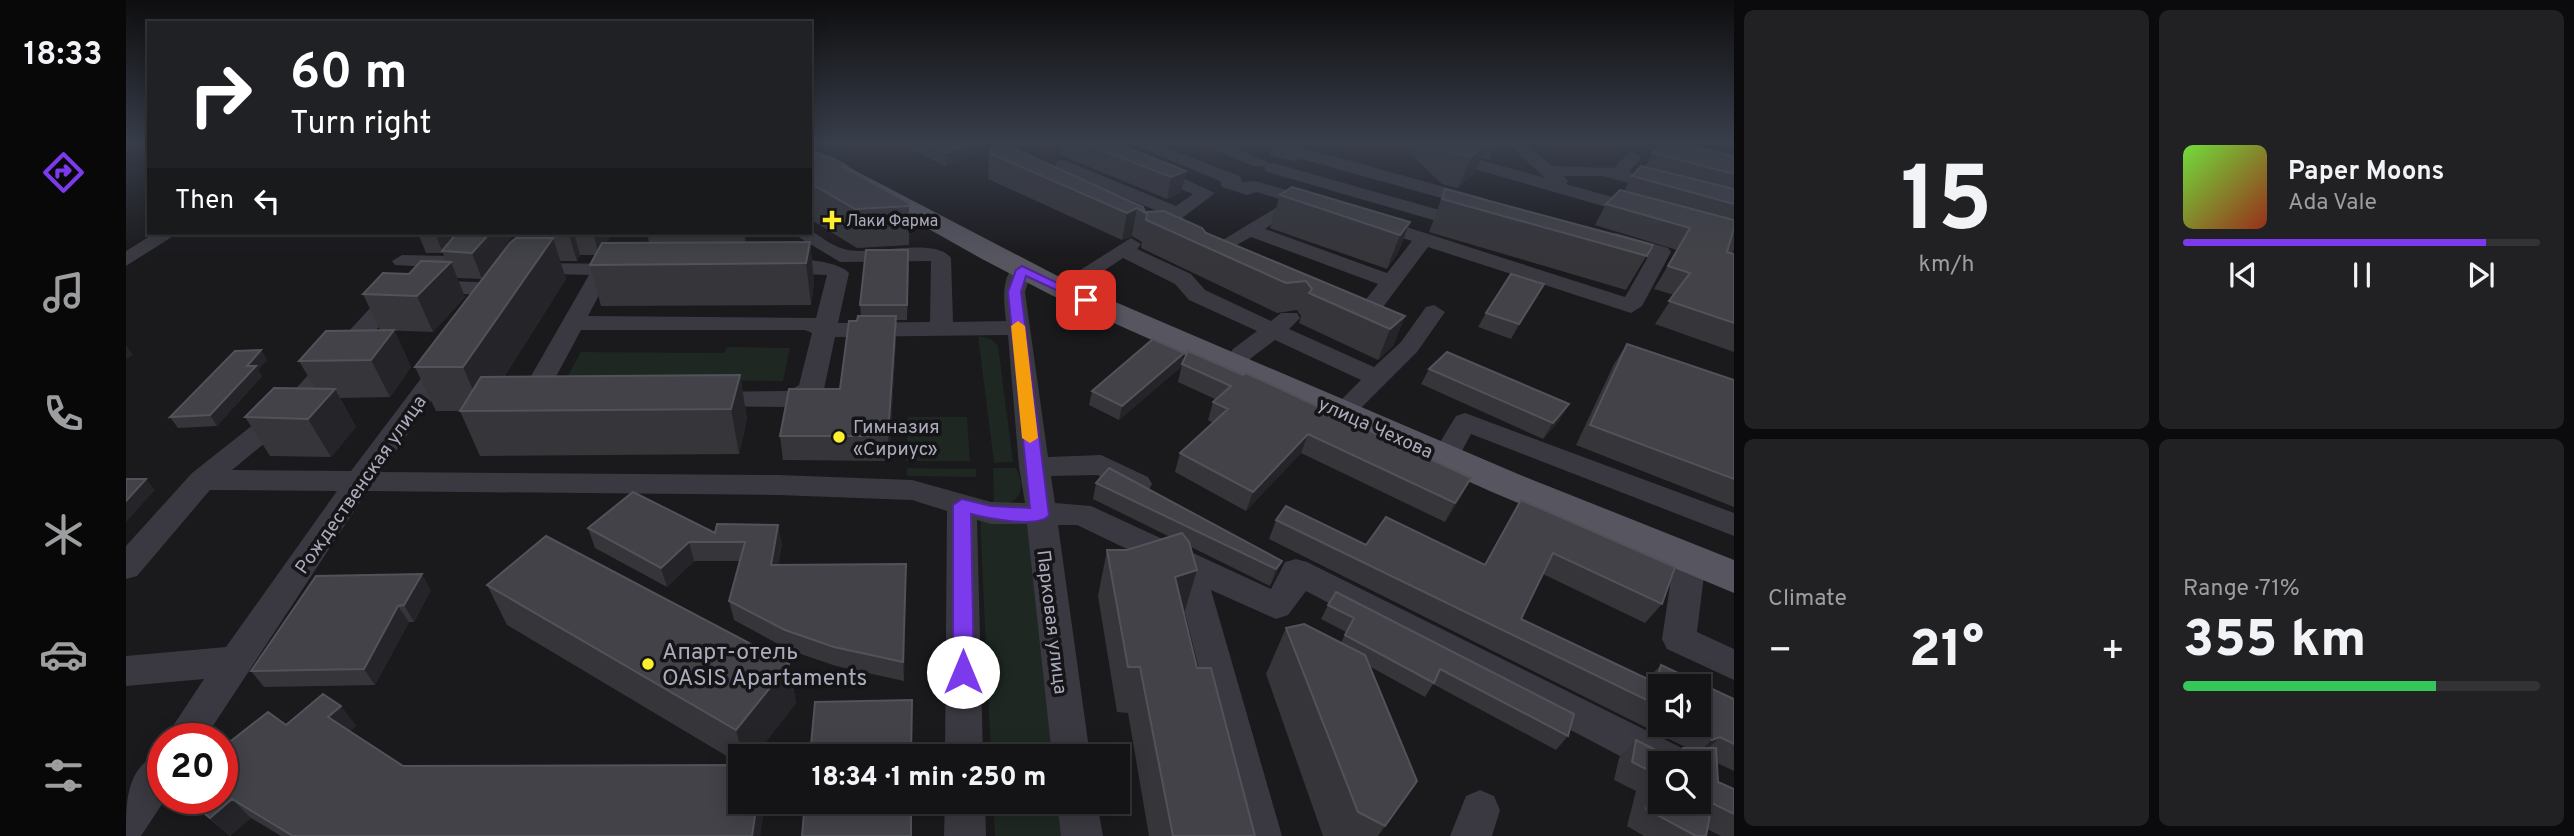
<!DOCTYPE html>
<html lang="en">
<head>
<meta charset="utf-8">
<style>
  body { margin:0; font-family:Overpass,sans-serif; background:#212022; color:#f1f3f6; height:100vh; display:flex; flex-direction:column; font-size:26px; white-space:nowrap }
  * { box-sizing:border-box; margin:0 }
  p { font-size:23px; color:#9d9ea0 }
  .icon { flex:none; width:38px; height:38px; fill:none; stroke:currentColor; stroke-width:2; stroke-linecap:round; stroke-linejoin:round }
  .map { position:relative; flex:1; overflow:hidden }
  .sheet { display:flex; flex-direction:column; gap:10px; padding:10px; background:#0b0a0c; width:840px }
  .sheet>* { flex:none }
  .guide { position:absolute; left:21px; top:21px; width:665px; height:214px; border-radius:0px; box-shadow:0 4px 18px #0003,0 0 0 2px #333234; background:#202124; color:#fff; overflow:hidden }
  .fabs { position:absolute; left:1522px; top:674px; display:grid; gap:14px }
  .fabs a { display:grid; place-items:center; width:63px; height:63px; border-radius:0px; background:#141315; box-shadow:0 4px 18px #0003,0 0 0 2px #333234; font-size:35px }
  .speed { position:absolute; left:21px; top:723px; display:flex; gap:14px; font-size:35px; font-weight:700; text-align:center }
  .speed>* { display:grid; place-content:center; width:91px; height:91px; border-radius:50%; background:#141315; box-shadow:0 4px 18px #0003,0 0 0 2px #333234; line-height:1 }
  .speed .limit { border:10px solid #d22; background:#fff; color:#111 }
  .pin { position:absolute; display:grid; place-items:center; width:60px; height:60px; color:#fff; margin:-30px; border-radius:14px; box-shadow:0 4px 10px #0006 }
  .me { position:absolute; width:77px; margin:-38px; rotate:0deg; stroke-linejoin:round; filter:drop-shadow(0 0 5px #0008) }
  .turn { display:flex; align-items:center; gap:24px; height:147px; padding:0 28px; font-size:32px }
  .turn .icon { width:91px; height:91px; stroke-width:2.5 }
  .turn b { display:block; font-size:49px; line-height:60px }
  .then { display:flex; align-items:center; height:66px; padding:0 28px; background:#0003; gap:14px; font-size:26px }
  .big { font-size:52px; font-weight:800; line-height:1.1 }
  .sheet .widget { flex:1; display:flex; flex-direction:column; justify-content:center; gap:10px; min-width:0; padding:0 24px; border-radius:10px; background:#212022 }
  .sheet .dial { align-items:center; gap:0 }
  .dial b { font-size:91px; line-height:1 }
  .song { display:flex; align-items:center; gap:21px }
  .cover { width:84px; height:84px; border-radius:10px; background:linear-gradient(135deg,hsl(100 70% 55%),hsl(10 70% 35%)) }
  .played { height:7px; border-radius:4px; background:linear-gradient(90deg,#7c3aed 85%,#333234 85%) }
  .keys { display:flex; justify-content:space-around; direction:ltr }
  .heat { display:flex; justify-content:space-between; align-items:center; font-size:38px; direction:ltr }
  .charge { height:10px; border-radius:5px; background:linear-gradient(90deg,#34c759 71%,#333234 0) }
  .sheet .tiles { flex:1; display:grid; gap:10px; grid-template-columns:repeat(2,1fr) }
  .trip { position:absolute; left:602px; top:744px; width:402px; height:70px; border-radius:0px; background:#141315; box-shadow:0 4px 18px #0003,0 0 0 2px #333234; font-weight:800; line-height:70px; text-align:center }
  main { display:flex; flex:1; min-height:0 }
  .tabs { display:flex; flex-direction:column; width:126px; justify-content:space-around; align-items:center; background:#080808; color:#9d9ea0 }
  .tabs .icon { width:49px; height:49px }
  .tabs .current { color:#7c3aed }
  .tabs b { font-size:32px; color:#f1f3f6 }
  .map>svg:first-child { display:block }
</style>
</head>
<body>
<main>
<nav class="tabs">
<b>18:33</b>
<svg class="icon current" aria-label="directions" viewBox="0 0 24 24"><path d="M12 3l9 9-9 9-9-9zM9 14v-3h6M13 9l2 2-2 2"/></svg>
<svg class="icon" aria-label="music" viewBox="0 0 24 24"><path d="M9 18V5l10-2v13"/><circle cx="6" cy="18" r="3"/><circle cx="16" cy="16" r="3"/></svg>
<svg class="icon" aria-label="phone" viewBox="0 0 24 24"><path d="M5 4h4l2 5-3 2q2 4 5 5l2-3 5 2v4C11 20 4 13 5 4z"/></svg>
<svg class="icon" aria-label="climate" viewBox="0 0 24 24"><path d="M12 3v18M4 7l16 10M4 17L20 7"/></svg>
<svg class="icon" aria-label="car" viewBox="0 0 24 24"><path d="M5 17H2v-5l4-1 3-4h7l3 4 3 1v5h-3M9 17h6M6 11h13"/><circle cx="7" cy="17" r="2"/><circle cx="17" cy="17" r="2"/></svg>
<svg class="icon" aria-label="filters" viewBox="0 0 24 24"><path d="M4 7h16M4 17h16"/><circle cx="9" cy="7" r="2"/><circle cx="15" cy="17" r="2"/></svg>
</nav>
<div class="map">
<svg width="1608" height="836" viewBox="0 0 1608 836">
  <rect width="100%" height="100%" fill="#1a191c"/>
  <path fill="#1e2722" d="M852 336 865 339 872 345 887 462 868 463Z
    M601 347 664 348 657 381 440 379 455 352 598 353Z
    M782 417H841L844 461H780Z
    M781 468 850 469V477L781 476Z
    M867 468H890C902 494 892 502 868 508Z
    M854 518 904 521 929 756H865Z
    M867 802H933L937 836H869Z"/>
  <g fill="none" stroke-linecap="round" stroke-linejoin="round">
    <path fill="#3a3941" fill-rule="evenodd" d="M1001 142H1024L1114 176 1116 182 1129 181 1196 200 1198 204 1189 210 1131 192 1121 195 1096 187 1094 181Z
      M1070 142H1094L1142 162 1139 166H1127Z
      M1264 142H1291L1419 178 1380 142H1398L1426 166 1488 168 1502 153 1508 152 1516 157 1503 172 1608 200V212L1477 176H1438L1442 181 1440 184 1522 207 1524 211 1515 217 1266 145Z
      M1151 147 1181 149 1358 198 1360 202 1351 208 1176 159 1168 161 1145 156 1143 152Z
      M938 160 1050 206 1067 194 1018 174 1015 170 1018 166H1030L1089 193 1030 238 1023 240 1013 234 1038 214 932 169 929 165 932 161Z
      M1147 163 1349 220 1352 224 1342 230 1141 172 1138 168 1141 164Z
      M1153 206 1162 212 1139 229 1261 273 1286 241 1239 226 1236 222 1239 218 1246 216 1499 297 1523 255 1483 243 1480 239 1483 235 1490 233 1542 248 1545 252 1516 306 1505 313 1302 247 1242 327C1231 330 1218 327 1212 317L1215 312H1230L1252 284 1125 237 1082 261 1072 255Z
      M684 230C694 236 706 246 718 249 742 257 809 236 825 258L827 322 880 321C878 303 873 269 896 264L903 266 906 270 899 292 922 457 975 455 1022 477 1026 484 1022 491 1012 494 971 475 925 476 929 503 965 506 1145 589 1159 562 1170 559 1181 562 1560 750 1565 763H1535V777L1532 776 1180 591 1162 615 1150 619 1085 590 1156 836H1114L1049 572 951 525H932L964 756H926L901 524H865L851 520 857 756H819L821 511 786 500 652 495 241 491 79 738H39L78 679 0 686V656L100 647 211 491 84 490 11 576 0 579V546L66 473 161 398 259 292 301 280 374 283 385 289 374 295 303 293 275 302 179 410 106 470 225 471 312 356H330L333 361 255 472 652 475 786 480 865 502 899 503 893 467 882 335 709 337 698 389 694 395 668 407 582 406 573 404 569 398 573 392 663 391 673 385 686 333 679 330H455L425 386 437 390 441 396 437 402C425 405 405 401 397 390L463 275 396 273 393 269 403 263 508 264 511 268 508 272 484 274 462 316 690 318 701 275 651 273 641 267C651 254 712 259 723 273L712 323 804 322 805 261 714 262 666 233H684Z
      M29 233H52L0 266V251Z
      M1005 238 1015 244 1011 249 1065 274 1079 290 1145 321 1155 313H1171L1174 318 1163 329 1248 367 1275 342 1300 307 1308 305 1319 312 1291 352 1225 418H1207L1203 412 1235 380 1149 340 1125 358 1118 370H1100L1097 365 1107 349 1131 331 1063 300 1049 284 997 258 943 294H927L924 289Z
      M276 255 323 256 333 262 323 268 269 265 266 261Z
      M1339 413 1608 513V536L1345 434 1329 464 1319 466 1309 464 1305 457 1330 416Z
      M1564 547 1575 551 1580 559 1571 632 1608 649V680L1541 649 1536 639 1548 559 1553 551Z
      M37 751V798H40L15 836H0C0 800 0 766 37 751Z
      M1354 790 1368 796 1374 810 1366 836H1324L1340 796Z
      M819 802H859L860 836H818Z
      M931 802H971L977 836H935Z"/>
    <path fill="#565560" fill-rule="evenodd" d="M684 147 945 283 1392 474 1608 560V593L1366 492 925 295 856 259 684 162Z"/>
  </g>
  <path fill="#36353a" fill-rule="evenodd" d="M774 142H856V152L819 166 774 145Z
    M868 142 1019 212 1080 233 1279 316 1267 346 1252 360 1173 323 1175 316 1171 310 1151 313 1015 248 1016 242 1006 236 996 240 862 179 863 153Z
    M935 142H986L1060 171 1055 192 1041 199 934 155Z
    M1288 142H1381L1379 145 1363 160 1355 158 1349 172 1332 188 1316 184 1284 153Z
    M1527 153 1608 156V250L1606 253 1601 252 1608 254V352L1529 324 1548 295 1528 289 1551 250 1469 225 1480 204 1498 191 1506 176 1519 167Z
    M684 167 721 170 783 203V245L731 248 684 219Z
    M1319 189 1527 245 1500 290 1303 232Z
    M1154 195 1284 222 1271 255 1261 269 1144 228Z
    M292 233H389L379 245 380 248 407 238 406 235 408 233H486L480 243 613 242H523L521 233H622L619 242H684L688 282 685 305 475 306 464 265 469 255H454L451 261H434L440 279 378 377 614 375 621 419 613 454 354 456 334 411H310L289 367 356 279 331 278 339 297 307 332 254 330 237 294 283 274 320 262 317 253H300Z
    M783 264 781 320H770V339L763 461 657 460 654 436 714 389 731 321 735 316 734 305Z
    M1418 284 1385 339 1352 327 1360 313Z
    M268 330 285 367 264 397 214 398 230 427 205 457 144 456 119 417 189 388 173 361Z
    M1501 344 1608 380V507L1450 445 1488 364Z
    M135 350 141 360 132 370 136 376 91 426 52 428 44 417Z
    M1058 353 1055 367 993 420 963 405 966 391Z
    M1056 364 1345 478 1335 497 1319 522 1175 453 1120 511 1049 472 1054 453 1087 423 1082 420 1087 402 1089 399 1052 382Z
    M1303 369 1434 420 1417 439 1295 384Z
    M970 483 1156 561 1149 577 1144 586 1065 547 1058 615 1071 668 1129 836H1023L1002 713 991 712 972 596 981 550H1001L1044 537 967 499Z
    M1395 500 1536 604 1519 623 1417 574 1395 619 1521 679 1535 665 1608 699V771L1591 763 1592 782 1608 789V836H1595L1581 829 1580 836H1518L1501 826 1510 791 1488 780 1493 758 1510 740 1546 758 1557 748H1561L1143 539 1150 520 1240 545 1358 565ZM1535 686 1573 724H1535Z
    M462 528 589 533 656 544 652 565 780 564 778 681 710 666 663 650 608 620 603 601 614 561H568L541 587 469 548Z
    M361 585 663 664 670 703 629 756H614V764L381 625Z
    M305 590 288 622H283L249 685 138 687 125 671Z
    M1202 605 1442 736 1430 750 1307 684 1299 697 1243 666 1291 781 1252 836H1197L1140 674 1160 628 1215 643 1220 632 1195 619Z
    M160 725H230L224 731 277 766 614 802H639L634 836H155L125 818 104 836 65 803 96 798Z"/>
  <path fill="#252428" d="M848 142H856V152L819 166 820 153Z
    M1362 142 1349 172 1332 188 1345 157Z
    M1370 142H1381L1379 145 1363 160Z
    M1060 171 1055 192 1041 199 1045 177Z
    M1011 208 1006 236 996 240 1001 213Z
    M1284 222 1271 255 1261 269 1274 235Z
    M309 233H337L316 251Z
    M364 233H389L379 245 381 250 356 279 346 253Z
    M444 233H448L454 255 451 261 443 235Z
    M467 233H486L473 255Z
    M618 233H622L619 242Z
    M427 238 440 279 356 411 337 367Z
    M684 242 688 282 685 305 680 263Z
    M325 262 339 297 307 332 291 296Z
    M1418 284 1410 299 1385 339 1393 324Z
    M770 316V339L763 461 762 436Z
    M1279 316 1267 346 1252 360 1264 329Z
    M268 330 285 367 264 397 245 360Z
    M0 345 7 355 0 359Z
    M135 350 141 360 132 370 136 376 91 426 84 415 121 366Z
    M1058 353 1055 367 993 420 996 406Z
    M614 375 621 419 613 454 605 409Z
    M209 389 230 427 205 457 182 419Z
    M1443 404 1434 420 1417 439 1427 423Z
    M1182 434 1175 453 1120 511 1127 492Z
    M1345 478 1335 497 1319 522 1329 503Z
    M20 479 29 490 0 522V501Z
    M652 525 656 544 648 584 645 565Z
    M563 542 568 561 541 587 535 568Z
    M1156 561 1149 577 1144 586 1150 569Z
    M780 564V584L778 681 777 662Z
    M1071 570 1057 617 1049 577Z
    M296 574 305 590 288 622 278 605Z
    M272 606 283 622 249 685 238 669Z
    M663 664 670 703 629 756H617L610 730Z
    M215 706 230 725 218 736 202 717Z
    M1594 737 1574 756 1566 758 1586 740Z
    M106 799 125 818 104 836 84 818Z
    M631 802H639L634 836H626Z"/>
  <path fill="#424248" stroke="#52525a" stroke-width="2" fill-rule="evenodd" d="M796 142H848L820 153Z
    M868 142H874L1017 207 1019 212 1038 211 1076 228 1080 233 1279 316 1264 329 1183 293 1186 289 1180 281 1160 283 1020 220 1021 214 1011 208 1001 213 863 153Z
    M955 142H986L1060 171 1045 177Z
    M1317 142H1361L1345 157 1329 153Z
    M1537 142H1551L1608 156V174L1527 153Z
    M689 157H704L721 166 717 167 783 203V206L729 209 684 183V167Z
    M1515 166 1608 189V204L1506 176Z
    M1166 187 1284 222 1274 235 1154 195Z
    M1319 189 1527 245 1521 256 1316 199Z
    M1494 190 1608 220V228L1601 252 1608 254V323L1543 301 1564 273 1542 266 1564 228 1480 204Z
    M331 233H364L346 253 316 251Z
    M408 233H444L443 235H406Z
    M390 238H427L337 367H289L384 243Z
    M684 242 680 263 464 265 476 243Z
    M740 250H782L781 305H734Z
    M295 261 325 262 291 296 237 294 257 273 283 274Z
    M1385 274 1418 284 1393 324 1360 313Z
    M732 316H770L762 436H654L663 389H714L723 321H731Z
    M268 330 245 360 173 361 200 331Z
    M1027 339 1058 353 996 406 966 391Z
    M1501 344 1608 380V479L1464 425Z
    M135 350 121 366H130L84 415 44 417 109 351Z
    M1062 351 1117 375 1120 373 1345 478 1329 503 1182 434 1127 492 1054 453 1102 409 1087 402 1105 386 1056 364Z
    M1321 352 1443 404 1427 423 1303 369Z
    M614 375 605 409 334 411 355 377Z
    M148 388 209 389 182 419 119 417Z
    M983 468 1156 561 1150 569 970 483Z
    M0 479H20L0 501Z
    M507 492 589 533 591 524 652 525 645 565 780 564 777 662 708 647 659 630 603 601 619 542H563L535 568 462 528Z
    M1395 500 1549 567 1536 604 1427 553 1395 619 1530 683 1535 665 1608 699V744L1594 737 1586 740 1580 729 1570 724H1573V686H1535V707L1150 520 1160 506 1240 545 1260 517 1359 565Z
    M1056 533 1063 542 1071 570 1049 577 1071 668H1085L1129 836H1047L1014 667H1002L981 550H1001Z
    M420 536 663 664 610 730 361 585Z
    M296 574 278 605 272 606 238 669 125 671 190 576Z
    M1210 592 1448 714 1442 736 1314 669 1308 683 1219 635 1228 618 1202 605Z
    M1178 624 1239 655 1291 781 1259 826 1232 812 1160 628Z
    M197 694 215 706 202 717 277 766 614 765V802H631L626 836H167L106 799 84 818 65 803 71 798H96V748L142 712 160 725Z
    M786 700 785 756H684L689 702Z
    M1510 740 1553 762 1557 759V748H1590L1592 782 1608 789V814L1586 803 1580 836H1570L1520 809 1528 773 1506 762ZM1535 763H1573V802H1535Z
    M679 802H785V836H676Z"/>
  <linearGradient id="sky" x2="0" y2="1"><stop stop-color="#0e0e0f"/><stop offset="0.55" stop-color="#383e4b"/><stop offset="1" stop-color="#383e4b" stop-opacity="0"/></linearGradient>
  <rect width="1608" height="259" fill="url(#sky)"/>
  <path fill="#7c3aed" stroke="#51269a" stroke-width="2" d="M896 266 967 300 956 302 900 276 895 292 923 515C914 529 860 518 845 514L848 672 845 679 837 682 830 679 827 672V505L836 499 865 506 904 508 882 292 890 270Z"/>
  <path fill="#f59e0b" d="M892 321 899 326 912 438 904 443 896 438 885 326Z"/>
  <g fill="#ffef2e" stroke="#151417" stroke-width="2.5">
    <path d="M702.5 209.5h7v7h7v7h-7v7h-7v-7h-7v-7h7z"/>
    <circle cx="713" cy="437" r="7"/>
    <circle cx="522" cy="664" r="7"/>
  </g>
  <g text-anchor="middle" stroke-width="7" stroke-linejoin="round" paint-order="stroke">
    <g font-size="16" fill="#aaabbc" stroke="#151417" text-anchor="start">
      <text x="720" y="226">Лаки Фарма</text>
    </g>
    <g font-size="19" fill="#aaabbc" stroke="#151417" text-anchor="start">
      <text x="727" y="433">Гимназия<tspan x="727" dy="22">«Сириус»</tspan></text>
    </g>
    <g font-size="19" fill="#aaabbc" stroke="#151417">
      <text transform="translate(1250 427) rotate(24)" y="7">улица Чехова</text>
      <text transform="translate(234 484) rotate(-55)" y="7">Рождественская улица</text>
      <text transform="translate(927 622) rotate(83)" y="7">Парковая улица</text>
    </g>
    <g font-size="23" fill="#aaabbc" stroke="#151417" text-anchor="start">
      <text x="536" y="659">Апарт-отель<tspan x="536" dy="26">OASIS Apartaments</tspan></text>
    </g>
  </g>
</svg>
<div class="fabs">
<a><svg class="icon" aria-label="sound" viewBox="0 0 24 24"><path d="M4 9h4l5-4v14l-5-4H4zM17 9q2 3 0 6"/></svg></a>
<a><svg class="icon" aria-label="search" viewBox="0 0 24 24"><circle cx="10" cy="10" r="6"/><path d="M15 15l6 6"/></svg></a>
</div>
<div class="speed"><div class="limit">20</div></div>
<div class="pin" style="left:960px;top:300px;background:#d93025"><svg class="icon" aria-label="arrive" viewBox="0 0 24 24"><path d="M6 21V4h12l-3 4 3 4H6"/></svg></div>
<svg class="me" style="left:837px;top:672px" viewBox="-20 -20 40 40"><circle r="19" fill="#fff"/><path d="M0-13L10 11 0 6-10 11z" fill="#7c3aed"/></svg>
<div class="trip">18:34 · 1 min · 250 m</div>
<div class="guide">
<div class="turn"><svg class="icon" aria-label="right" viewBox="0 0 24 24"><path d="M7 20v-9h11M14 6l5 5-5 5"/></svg><div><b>60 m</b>Turn right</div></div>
<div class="then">Then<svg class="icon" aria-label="left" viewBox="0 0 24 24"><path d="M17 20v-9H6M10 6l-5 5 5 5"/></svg></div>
</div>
</div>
<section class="sheet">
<div class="tiles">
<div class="widget dial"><b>15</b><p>km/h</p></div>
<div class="widget">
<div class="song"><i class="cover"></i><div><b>Paper Moons</b><p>Ada Vale</p></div></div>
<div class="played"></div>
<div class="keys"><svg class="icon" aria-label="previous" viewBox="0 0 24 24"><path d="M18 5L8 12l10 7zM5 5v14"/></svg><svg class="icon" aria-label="pause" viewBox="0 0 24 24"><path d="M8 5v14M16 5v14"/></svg><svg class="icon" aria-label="next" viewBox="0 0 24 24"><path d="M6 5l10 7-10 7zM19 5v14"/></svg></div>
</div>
<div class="widget"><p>Climate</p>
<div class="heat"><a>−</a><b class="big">21°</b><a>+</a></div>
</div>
<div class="widget"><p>Range · 71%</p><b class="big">355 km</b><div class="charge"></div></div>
</div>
</section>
</main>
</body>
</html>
